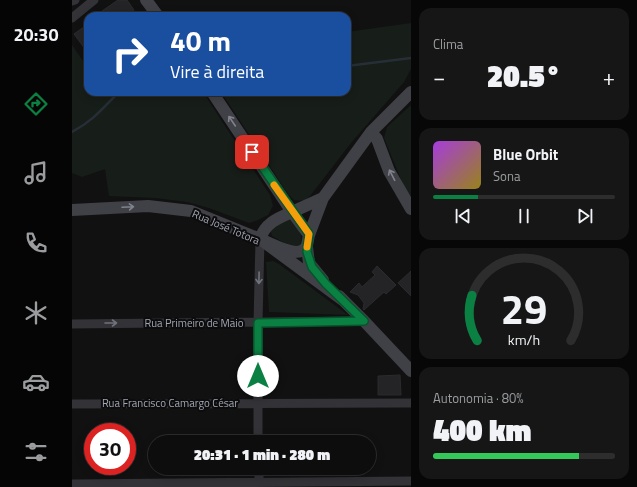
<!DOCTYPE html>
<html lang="pt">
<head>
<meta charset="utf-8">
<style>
  body { margin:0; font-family:"Titillium Web",sans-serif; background:#161617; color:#f1f3f6; height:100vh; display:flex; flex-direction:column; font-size:15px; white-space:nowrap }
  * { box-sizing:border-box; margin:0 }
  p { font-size:13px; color:#9a9c9e }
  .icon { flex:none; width:22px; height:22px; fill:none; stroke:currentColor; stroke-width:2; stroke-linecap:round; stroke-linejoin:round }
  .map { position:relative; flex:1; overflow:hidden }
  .side { display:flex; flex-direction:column; gap:8px; padding:8px; background:#070708; width:226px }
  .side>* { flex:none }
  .top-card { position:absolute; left:12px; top:12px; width:267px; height:84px; border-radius:12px; box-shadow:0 2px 10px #0003,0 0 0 1px #2d2d2e; background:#1a4fa0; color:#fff; overflow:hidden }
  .speed { position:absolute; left:12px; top:423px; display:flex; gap:8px; font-size:20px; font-weight:700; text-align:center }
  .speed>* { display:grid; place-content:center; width:52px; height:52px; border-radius:50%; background:#0d0d0e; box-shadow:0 2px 10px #0003,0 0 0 1px #2d2d2e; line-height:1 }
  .speed .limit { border:6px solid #d22; background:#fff; color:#111 }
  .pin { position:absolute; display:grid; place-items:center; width:34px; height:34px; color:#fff; margin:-17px; border-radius:8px; box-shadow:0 2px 6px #0006 }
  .me { position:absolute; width:44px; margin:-22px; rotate:0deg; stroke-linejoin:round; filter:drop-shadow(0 0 3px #0008) }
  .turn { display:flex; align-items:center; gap:14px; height:84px; padding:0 20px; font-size:18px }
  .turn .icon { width:52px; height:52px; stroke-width:2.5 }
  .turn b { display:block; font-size:28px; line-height:34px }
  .big { font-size:30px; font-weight:800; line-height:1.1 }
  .side .tile { flex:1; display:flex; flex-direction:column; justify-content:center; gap:6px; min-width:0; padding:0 14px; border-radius:12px; background:#161617 }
  .side .dial { align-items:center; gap:0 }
  .dial svg { height:104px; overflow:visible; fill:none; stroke:#2d2d2e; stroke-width:7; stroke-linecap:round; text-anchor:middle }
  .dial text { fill:#f1f3f6; stroke:none }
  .song { display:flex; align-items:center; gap:12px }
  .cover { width:48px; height:48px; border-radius:6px; background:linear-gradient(135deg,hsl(280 70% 55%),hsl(50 70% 35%)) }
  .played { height:4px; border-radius:2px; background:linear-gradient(90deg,#0b8043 25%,#2d2d2e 25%) }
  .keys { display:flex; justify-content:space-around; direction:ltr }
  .heat { display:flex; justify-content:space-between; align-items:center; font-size:22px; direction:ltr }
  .charge { height:6px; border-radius:3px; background:linear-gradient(90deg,#34c759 80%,#2d2d2e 0) }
  .trip { position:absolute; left:76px; top:435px; width:228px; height:40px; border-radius:20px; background:#0d0d0e; box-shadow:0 2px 10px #0003,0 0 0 1px #2d2d2e; font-weight:800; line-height:40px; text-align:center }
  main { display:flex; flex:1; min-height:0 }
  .menu { display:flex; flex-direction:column; width:72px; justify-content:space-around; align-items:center; background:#050506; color:#9a9c9e }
  .menu .icon { width:28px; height:28px }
  .menu .selected { color:#0b8043 }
  .menu b { font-size:18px; color:#f1f3f6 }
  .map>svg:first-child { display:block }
</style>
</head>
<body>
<main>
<nav class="menu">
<b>20:30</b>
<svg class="icon selected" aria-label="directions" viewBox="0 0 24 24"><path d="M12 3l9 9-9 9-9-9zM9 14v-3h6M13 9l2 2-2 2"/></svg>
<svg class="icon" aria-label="music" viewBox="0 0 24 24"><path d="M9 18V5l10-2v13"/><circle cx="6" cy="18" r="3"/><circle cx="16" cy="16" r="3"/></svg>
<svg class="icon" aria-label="phone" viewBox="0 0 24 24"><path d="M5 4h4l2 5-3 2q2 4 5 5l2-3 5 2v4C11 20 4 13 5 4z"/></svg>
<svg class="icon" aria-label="climate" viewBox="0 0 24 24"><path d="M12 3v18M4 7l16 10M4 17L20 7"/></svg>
<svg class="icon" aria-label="car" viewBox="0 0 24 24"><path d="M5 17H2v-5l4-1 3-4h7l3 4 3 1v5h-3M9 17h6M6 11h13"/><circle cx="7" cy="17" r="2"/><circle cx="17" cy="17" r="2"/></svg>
<svg class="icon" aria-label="filters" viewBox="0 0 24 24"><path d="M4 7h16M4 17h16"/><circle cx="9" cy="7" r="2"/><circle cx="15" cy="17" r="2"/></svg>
</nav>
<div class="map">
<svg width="339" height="487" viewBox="0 0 339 487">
  <rect width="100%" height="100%" fill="#111112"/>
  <path fill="#171d18" d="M339 23V69L332 82 279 143 238 196 232 201 222 200 216 194 149 92H275V32Z
    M0 45 16 68V92H131L198 195 201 206 196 215 186 220 177 223 137 208 115 202 83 198 37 196 33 169 10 177 0 173Z
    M339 105V197L332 187 312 138 315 127Z
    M215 219 220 220C227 230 231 232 228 246L219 247 200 236 198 230Z
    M201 261 207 264 276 315 197 312 194 262Z"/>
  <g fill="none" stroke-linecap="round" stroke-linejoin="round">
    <path stroke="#272e36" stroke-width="2.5" d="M275 66 339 58
      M0 132C21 121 31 108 47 92"/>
  </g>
  <path fill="#242426" stroke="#2b2b2e" d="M46 0H55L62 10 54 16H34L30 11Z
    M16 24V53L2 34Z
    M305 266 324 285 314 294 312 292 292 310 291 309 292 303 286 295 278 292 287 283 290 287 303 275 300 272Z
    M339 271V296L326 283Z
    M328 375 329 395H306V376Z"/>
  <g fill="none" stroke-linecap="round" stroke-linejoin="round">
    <path stroke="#323237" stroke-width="9" d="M0 1 3 0
      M0 18 22 0
      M0 324 292 321
      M0 404 339 403
      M186 442V323L188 239
      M187 468V487
      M0 484 339 481"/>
    <path stroke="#404147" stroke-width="12" d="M74 0 86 16
      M140 92 220 212 251 198
      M299 132 305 139 317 171 339 209
      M0 210 76 206 119 211 188 239 272 301
      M220 212 237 235C236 238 236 244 234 247 227 260 198 243 188 239 193 223 206 218 220 212Z
      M237 235 251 198 299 132 339 92
      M235 247 237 263 251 280
      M267 296 292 321 339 371"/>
  </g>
  <defs><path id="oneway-shaft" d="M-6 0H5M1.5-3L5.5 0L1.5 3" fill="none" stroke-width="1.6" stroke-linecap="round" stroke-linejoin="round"/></defs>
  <g stroke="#80838d">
    <use href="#oneway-shaft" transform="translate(160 121) rotate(-124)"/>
    <use href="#oneway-shaft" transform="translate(320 175) rotate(-117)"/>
    <use href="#oneway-shaft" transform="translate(56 207) rotate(-3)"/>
  </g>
  <g stroke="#70727b">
    <use href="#oneway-shaft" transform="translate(187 278) rotate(91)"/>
    <use href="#oneway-shaft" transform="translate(39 323)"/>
  </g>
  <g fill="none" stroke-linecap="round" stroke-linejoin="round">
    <g stroke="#07532c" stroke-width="10">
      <path id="route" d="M180 152 237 234 235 252 240 267 254 284 292 321 186 323V376"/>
    </g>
    <use href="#route" stroke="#0b8043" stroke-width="7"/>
    <path stroke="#f59e0b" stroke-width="7" d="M202 185 237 234 235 247"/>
  </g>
  <g text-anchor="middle" stroke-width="4" stroke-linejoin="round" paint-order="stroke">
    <g font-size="11" fill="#a2a6b3" stroke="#0c0c0d">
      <text transform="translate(154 227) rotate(23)" y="4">Rua José Totora</text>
      <text x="122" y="327">Rua Primeiro de Maio</text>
      <text x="98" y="407">Rua Francisco Camargo César</text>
    </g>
  </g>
</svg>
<div class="speed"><div class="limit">30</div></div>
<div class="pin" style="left:180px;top:152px;background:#d93025"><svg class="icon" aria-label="arrive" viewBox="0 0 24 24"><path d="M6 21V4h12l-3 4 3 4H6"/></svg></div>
<svg class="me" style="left:186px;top:376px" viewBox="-20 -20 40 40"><circle r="19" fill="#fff"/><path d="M0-13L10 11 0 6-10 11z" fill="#0b8043"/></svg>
<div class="trip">20:31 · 1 min · 280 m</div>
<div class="top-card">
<div class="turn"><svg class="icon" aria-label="right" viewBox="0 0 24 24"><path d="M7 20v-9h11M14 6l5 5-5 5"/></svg><div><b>40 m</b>Vire à direita</div></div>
</div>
</div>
<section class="side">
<div class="tile"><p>Clima</p>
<div class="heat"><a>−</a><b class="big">20.5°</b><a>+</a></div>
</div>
<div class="tile">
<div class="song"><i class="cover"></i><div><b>Blue Orbit</b><p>Sona</p></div></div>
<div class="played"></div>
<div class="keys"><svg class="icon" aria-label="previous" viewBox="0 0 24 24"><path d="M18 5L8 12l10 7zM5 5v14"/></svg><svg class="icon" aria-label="pause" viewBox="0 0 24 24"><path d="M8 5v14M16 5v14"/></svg><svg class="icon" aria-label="next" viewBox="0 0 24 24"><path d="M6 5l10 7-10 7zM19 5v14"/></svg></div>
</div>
<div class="tile dial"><svg viewBox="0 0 100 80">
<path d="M14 69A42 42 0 1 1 86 69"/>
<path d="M14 69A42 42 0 0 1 10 34" stroke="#0b8043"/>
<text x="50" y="56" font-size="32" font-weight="700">29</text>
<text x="50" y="72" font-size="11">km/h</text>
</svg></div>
<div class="tile"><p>Autonomia · 80%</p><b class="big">400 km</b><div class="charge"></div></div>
</section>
</main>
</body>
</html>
